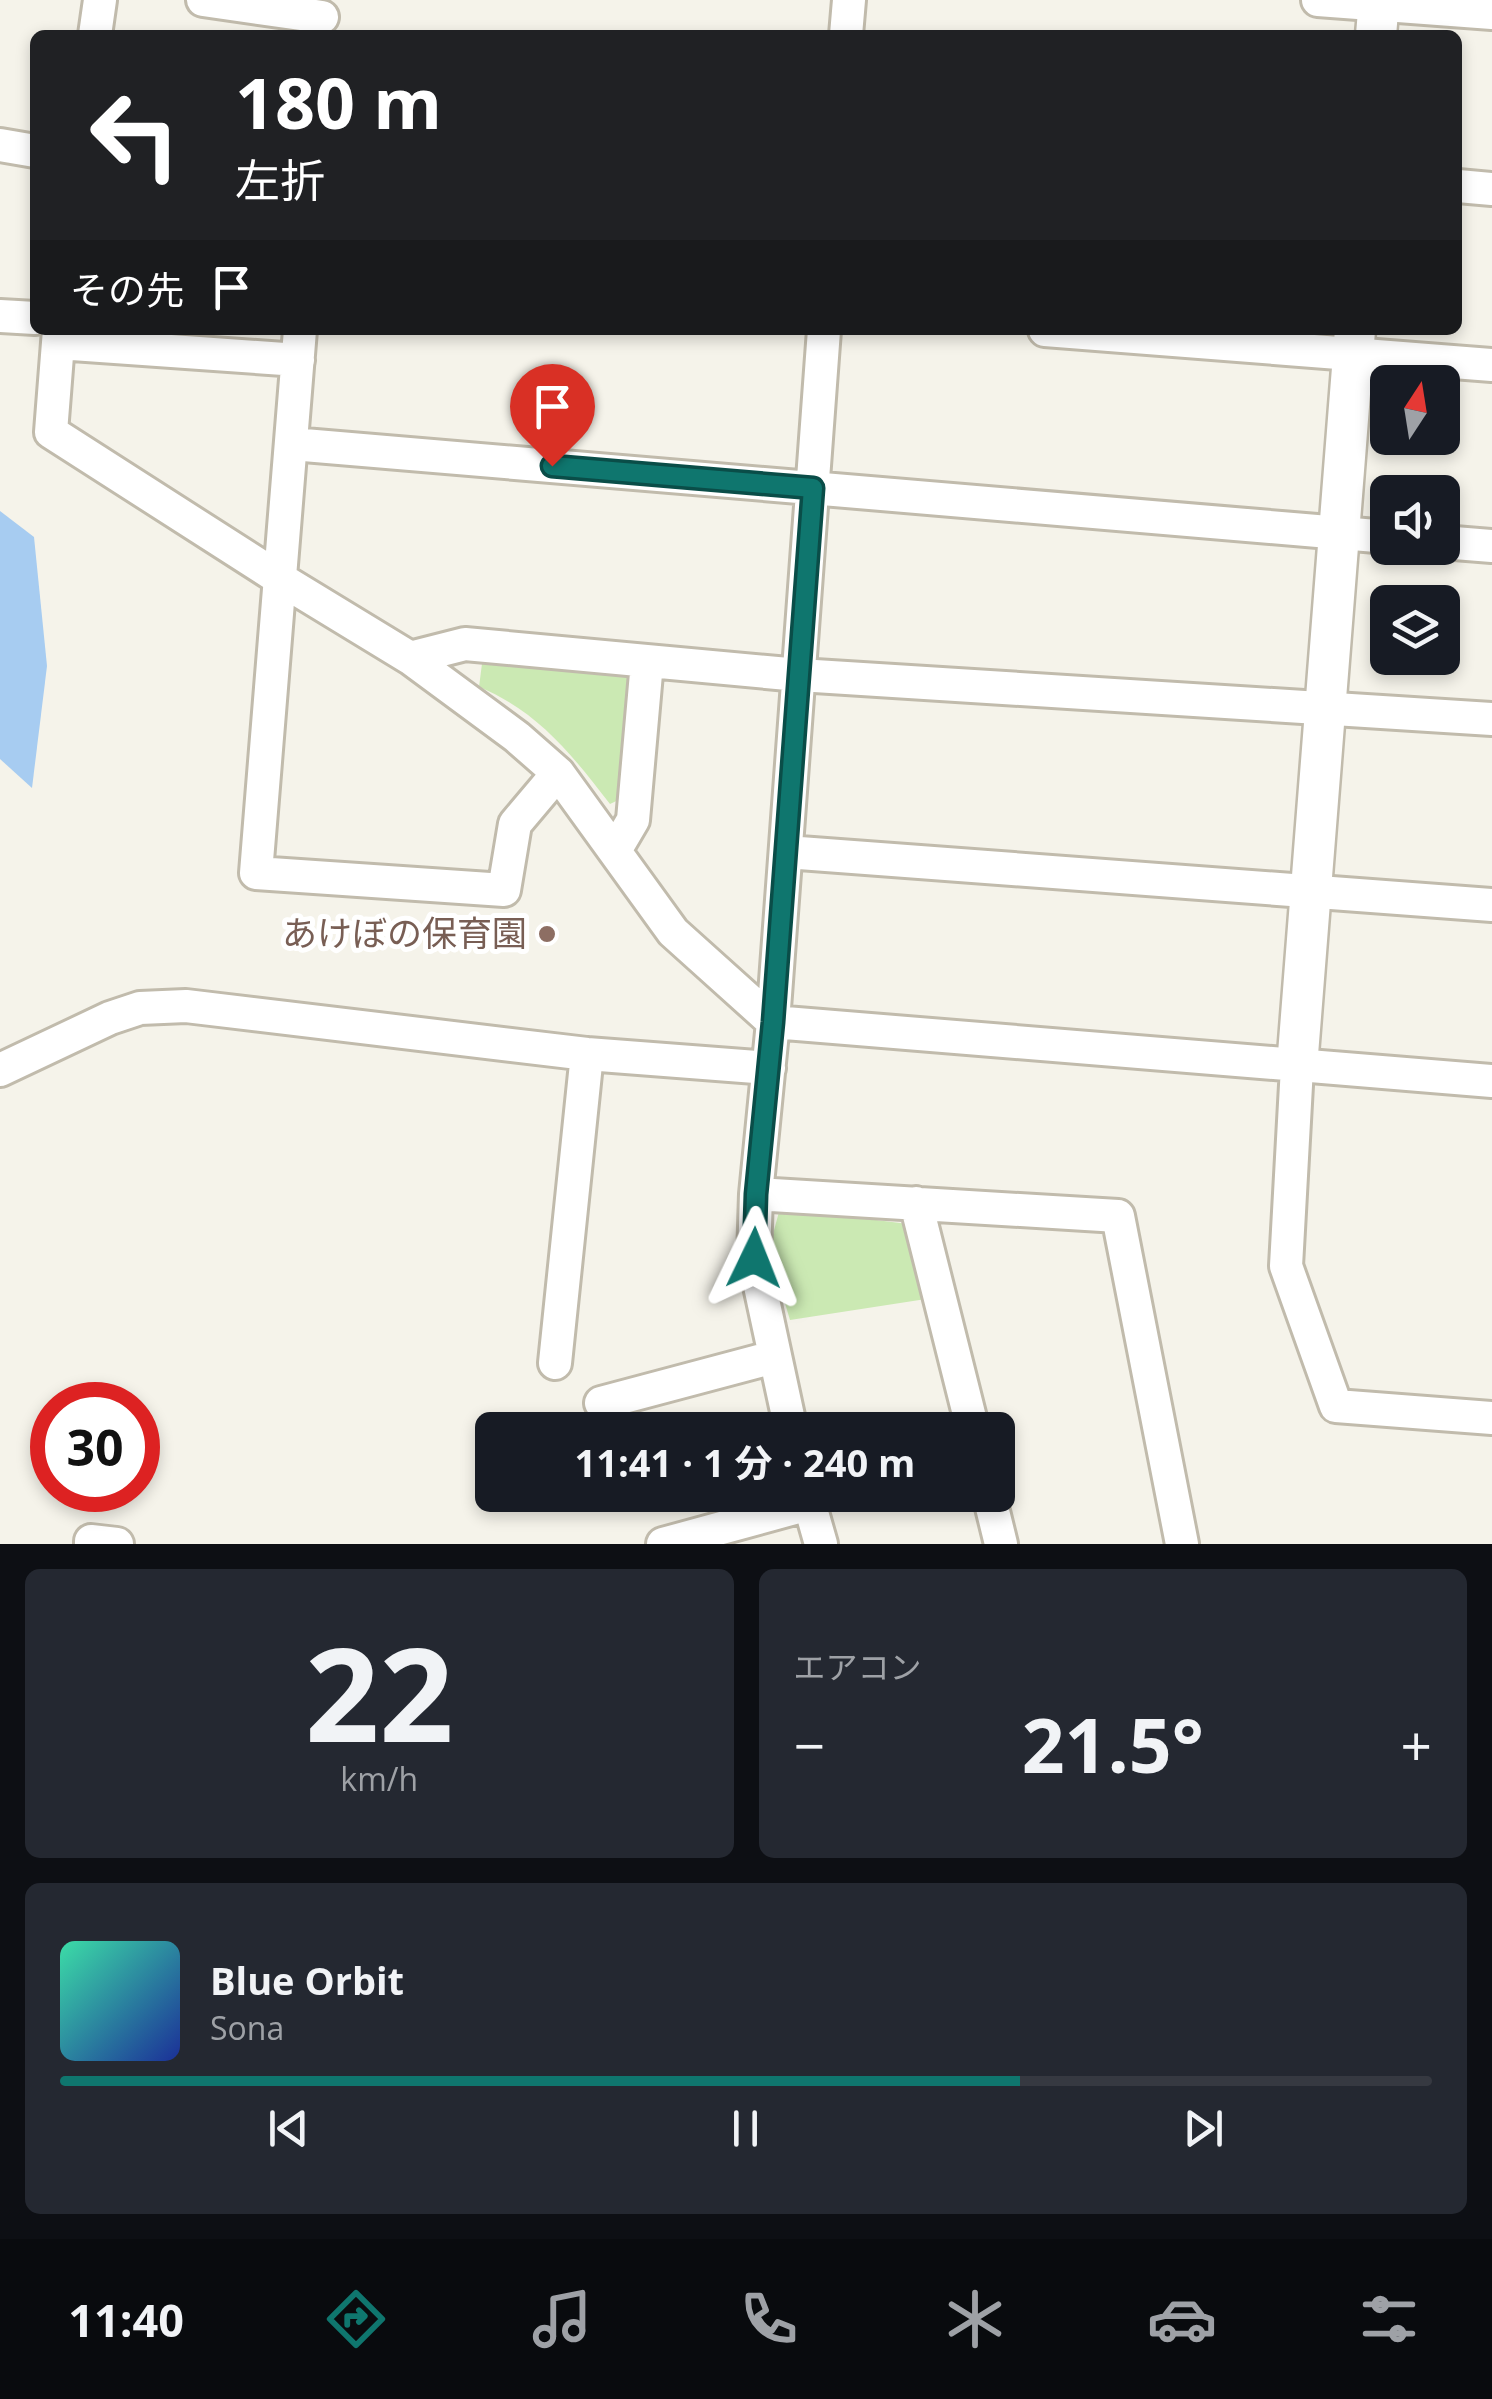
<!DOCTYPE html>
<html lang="ja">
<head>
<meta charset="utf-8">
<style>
  body { margin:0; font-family:"Open Sans","Noto Sans JP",sans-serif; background:#242831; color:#f1f3f6; height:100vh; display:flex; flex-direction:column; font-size:38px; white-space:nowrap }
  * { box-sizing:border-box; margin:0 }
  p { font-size:32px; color:#9ea1a6 }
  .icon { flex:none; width:55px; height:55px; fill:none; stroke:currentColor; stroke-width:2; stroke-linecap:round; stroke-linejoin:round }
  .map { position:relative; height:1544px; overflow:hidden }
  .sheet { display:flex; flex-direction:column; gap:25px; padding:25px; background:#0d0f14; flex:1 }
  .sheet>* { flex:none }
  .banner { position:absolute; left:30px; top:30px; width:1432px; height:305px; border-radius:15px; box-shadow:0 5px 15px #0003; background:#202124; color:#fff; overflow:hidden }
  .needle { width:65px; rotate:12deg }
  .controls { position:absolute; left:1370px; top:365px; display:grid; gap:20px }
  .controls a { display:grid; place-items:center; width:90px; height:90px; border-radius:15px; background:#171b24; box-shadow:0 5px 15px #0003; font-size:50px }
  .speed { position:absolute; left:30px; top:1382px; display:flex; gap:20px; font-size:50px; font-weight:700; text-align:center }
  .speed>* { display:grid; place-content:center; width:130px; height:130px; border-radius:50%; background:#171b24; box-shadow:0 5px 15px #0003; line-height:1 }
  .speed .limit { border:15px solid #d22; background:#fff; color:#111 }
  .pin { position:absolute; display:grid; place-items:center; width:85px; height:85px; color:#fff; margin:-102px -42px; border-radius:50% 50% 50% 0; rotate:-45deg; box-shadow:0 0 10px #0007 }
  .pin .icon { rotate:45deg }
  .me { position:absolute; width:110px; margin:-55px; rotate:2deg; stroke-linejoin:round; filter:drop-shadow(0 0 8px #0008) }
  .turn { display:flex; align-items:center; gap:35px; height:210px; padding:0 40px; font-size:45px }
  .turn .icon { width:130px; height:130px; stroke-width:2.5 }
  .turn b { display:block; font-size:70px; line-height:85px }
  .then { display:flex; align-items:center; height:95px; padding:0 40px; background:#0003; gap:20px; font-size:38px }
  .big { font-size:75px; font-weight:700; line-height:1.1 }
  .sheet .card { flex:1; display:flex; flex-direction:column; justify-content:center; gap:15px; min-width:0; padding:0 35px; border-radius:15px; background:#242831 }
  .sheet .dial { align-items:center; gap:0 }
  .dial b { font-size:130px; line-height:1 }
  .song { display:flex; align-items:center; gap:30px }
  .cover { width:120px; height:120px; border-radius:15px; background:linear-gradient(135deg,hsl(160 70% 55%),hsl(230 70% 35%)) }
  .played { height:10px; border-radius:5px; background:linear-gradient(90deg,#0f766e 70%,#363941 70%) }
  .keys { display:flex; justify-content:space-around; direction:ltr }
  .heat { display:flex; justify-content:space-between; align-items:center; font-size:55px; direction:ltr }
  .sheet .tiles { flex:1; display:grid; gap:25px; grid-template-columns:1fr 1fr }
  .card:last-child { grid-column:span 2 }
  .trip { position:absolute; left:475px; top:1412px; width:540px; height:100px; border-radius:15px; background:#171b24; box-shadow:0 5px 15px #0003; font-weight:700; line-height:100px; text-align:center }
  .tabs { display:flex; height:160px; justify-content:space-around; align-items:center; background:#090b0e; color:#9ea1a6 }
  .tabs .icon { width:70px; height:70px }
  .tabs .active { color:#0f766e }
  .tabs b { font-size:45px; color:#f1f3f6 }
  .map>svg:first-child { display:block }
</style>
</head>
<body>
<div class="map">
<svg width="1492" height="1544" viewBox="0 0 1492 1544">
  <rect width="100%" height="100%" fill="#f5f3ea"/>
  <path fill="#cbe9b3" d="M483 656 635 670 629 795 610 804C572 755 538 711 479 687Z
    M780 1208 908 1224 926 1299 790 1320 769 1249Z"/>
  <path fill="#a7ccf1" d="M0 511 34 537 47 666 32 788 0 759Z"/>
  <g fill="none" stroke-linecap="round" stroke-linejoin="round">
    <g stroke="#c1bbac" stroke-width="38">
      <path id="minor" d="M203 0 322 17
        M1318 0 1492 13
        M95 35 100 0
        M846 35 849 0
        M0 145 35 151
        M1458 186 1492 189
        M0 316 35 318
        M59 330 51 432 282 580 410 658 517 737 558 773 673 932 773 1022 1492 1081
        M300 330 256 873 504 890 515 824 558 773
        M1045 330 1492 365
        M58 343 298 360
        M292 444 1388 537
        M1442 542 1492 546
        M410 658 465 644 799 675 1492 719
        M616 849 633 820 647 662
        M786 852 1492 905
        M1297 1067 1286 1266 1336 1406 1492 1418
        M0 1070 110 1018 140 1008 186 1006 587 1054 769 1068
        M756 1194 1118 1216 1182 1544
        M916 1203 973 1430
        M555 1363 587 1054
        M601 1403 774 1357
        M791 1430 754 1258 756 1194 773 1022 824 330
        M807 1495 821 1544
        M989 1495 1001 1544
        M91 1544V1541L117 1544
        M663 1544 809 1504"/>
    </g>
    <g stroke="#c1bbac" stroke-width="45">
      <path id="tertiary" d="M1376 35 1379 0
        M1297 1067 1355 330"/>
    </g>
    <use href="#minor" stroke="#fff" stroke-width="32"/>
    <use href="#tertiary" stroke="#fff" stroke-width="40"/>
  </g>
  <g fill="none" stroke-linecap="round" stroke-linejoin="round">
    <g stroke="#0a4d48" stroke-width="25">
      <path id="route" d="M552 466 813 488 773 1022 756 1194 754 1258"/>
    </g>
    <use href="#route" stroke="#0f766e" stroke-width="18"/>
  </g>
  <circle fill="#8d6e63" stroke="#fff" stroke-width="4" cx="547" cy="934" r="10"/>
  <g text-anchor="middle" stroke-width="10" stroke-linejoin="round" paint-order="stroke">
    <g font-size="35" fill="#785e54" stroke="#fff" text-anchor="end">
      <text x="527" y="946">あけぼの保育園</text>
    </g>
  </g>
</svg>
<div class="controls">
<a><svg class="needle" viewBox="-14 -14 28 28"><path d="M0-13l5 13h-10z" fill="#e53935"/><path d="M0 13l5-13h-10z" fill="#9ea1a6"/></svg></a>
<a><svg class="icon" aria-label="sound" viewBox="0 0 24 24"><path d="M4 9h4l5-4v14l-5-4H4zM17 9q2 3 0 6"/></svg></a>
<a><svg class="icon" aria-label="layers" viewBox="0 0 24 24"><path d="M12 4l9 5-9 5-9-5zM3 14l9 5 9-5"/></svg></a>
</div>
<div class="speed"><div class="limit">30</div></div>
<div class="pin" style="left:552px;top:466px;background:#d93025"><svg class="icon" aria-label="arrive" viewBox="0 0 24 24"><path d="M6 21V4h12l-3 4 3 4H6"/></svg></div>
<svg class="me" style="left:754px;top:1258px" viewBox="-20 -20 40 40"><path d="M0-17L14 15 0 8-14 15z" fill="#0f766e" stroke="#fff" stroke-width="4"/></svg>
<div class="trip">11:41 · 1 分 · 240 m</div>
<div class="banner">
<div class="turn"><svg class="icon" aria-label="left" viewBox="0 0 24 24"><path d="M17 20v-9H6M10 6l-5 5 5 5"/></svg><div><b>180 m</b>左折</div></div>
<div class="then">その先<svg class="icon" aria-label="arrive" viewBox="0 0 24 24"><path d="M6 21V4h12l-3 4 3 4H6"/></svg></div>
</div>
</div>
<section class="sheet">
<div class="tiles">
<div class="card dial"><b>22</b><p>km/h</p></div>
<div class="card"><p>エアコン</p>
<div class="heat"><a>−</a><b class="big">21.5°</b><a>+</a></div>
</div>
<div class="card">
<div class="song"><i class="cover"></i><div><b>Blue Orbit</b><p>Sona</p></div></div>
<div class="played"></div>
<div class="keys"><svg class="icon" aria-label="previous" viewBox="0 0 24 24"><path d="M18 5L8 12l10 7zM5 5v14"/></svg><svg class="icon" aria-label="pause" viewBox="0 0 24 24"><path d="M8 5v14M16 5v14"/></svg><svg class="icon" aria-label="next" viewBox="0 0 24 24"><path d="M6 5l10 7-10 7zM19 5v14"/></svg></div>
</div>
</div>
</section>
<nav class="tabs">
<b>11:40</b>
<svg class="icon active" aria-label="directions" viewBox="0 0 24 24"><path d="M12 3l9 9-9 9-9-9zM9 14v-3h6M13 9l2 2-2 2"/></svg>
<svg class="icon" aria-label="music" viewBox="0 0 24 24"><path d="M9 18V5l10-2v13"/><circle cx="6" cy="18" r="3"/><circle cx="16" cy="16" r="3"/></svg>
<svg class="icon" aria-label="phone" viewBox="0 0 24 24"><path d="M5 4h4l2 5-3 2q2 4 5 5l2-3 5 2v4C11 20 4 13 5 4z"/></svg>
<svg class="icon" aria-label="climate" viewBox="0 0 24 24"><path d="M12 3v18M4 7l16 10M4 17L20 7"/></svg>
<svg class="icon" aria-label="car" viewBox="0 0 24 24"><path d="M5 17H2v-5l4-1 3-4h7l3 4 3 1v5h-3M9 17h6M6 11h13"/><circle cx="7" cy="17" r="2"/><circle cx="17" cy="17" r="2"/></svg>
<svg class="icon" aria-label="filters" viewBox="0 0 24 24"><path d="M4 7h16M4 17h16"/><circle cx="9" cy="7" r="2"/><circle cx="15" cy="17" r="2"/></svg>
</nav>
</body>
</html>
